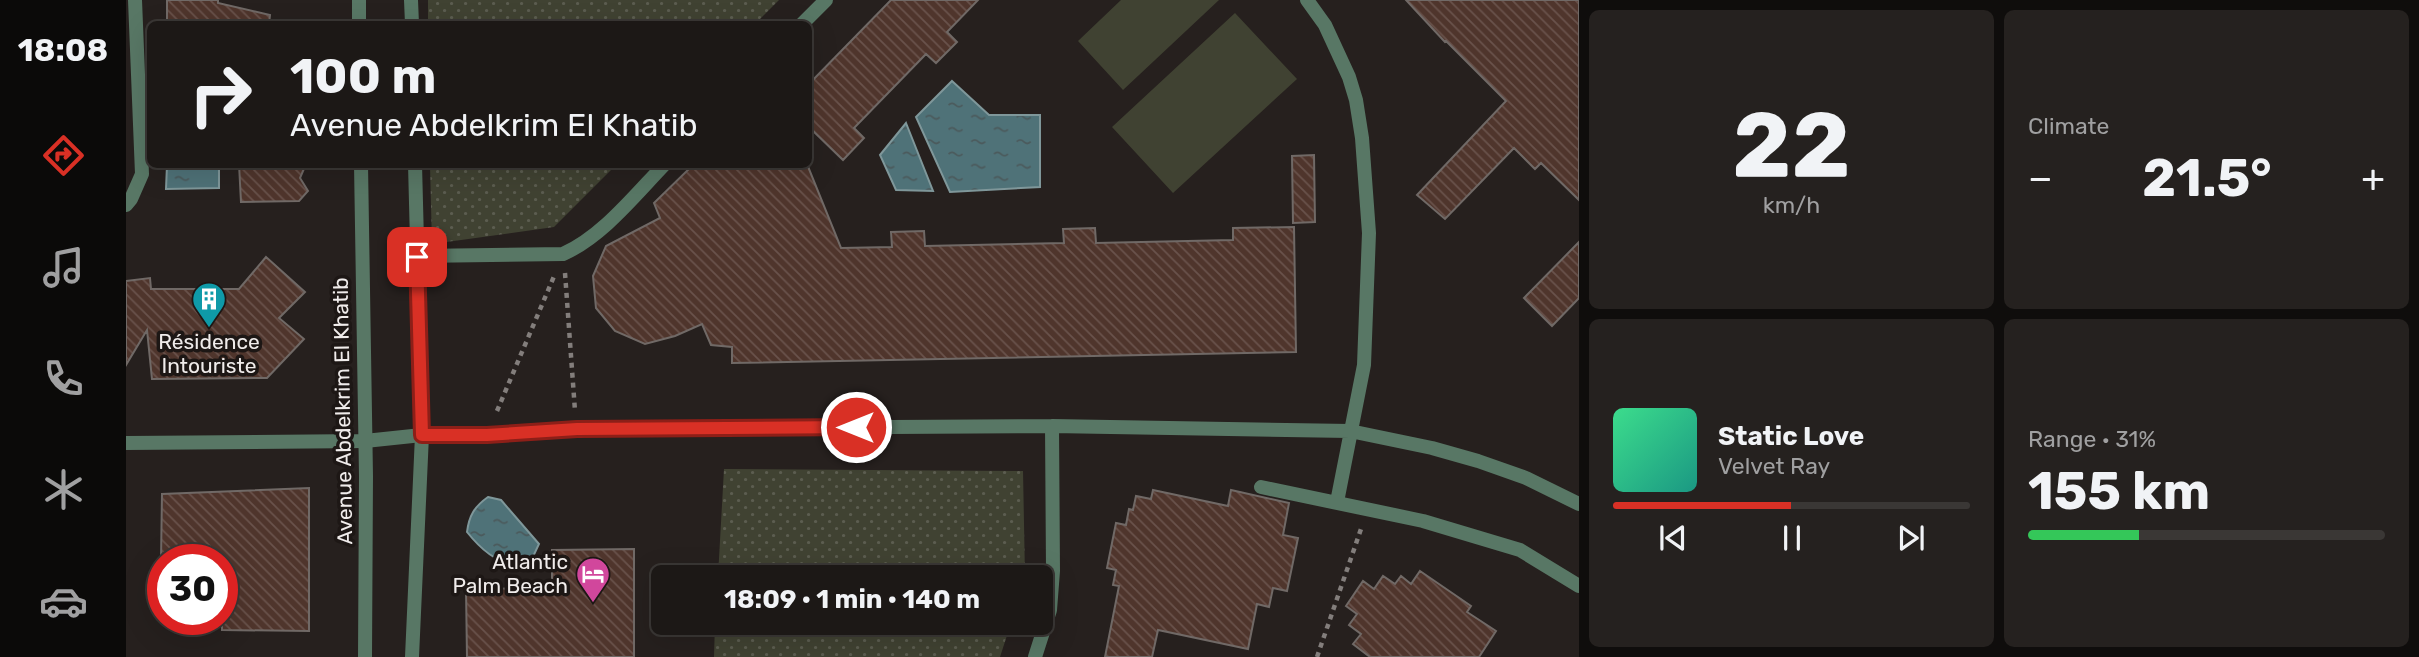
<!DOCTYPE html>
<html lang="en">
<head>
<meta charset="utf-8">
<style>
  body { margin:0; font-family:Rubik,sans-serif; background:#25211f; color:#f1f3f6; height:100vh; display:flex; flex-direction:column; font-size:26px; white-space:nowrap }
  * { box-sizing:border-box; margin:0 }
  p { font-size:23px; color:#a0a0a1 }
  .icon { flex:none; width:38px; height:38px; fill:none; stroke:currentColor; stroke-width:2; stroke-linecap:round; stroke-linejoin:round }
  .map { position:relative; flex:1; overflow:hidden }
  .details { display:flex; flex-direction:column; gap:10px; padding:10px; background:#0f0d0c; width:840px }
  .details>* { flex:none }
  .guide { position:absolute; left:21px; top:21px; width:665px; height:147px; border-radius:10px; box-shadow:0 7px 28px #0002,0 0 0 2px #3a3735; background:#1c1816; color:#f1f3f6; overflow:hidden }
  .speed { position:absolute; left:21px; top:544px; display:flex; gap:14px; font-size:35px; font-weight:700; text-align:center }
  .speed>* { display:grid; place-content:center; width:91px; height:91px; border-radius:50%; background:#1c1816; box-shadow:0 7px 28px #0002,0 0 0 2px #3a3735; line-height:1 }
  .speed .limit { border:10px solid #d22; background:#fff; color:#111 }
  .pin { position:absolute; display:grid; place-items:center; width:60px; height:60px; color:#fff; margin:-30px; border-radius:14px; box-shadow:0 4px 10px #0006 }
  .me { position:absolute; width:77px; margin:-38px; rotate:270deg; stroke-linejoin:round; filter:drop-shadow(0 0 5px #0008) }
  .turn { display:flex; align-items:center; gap:24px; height:147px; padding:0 28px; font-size:32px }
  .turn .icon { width:91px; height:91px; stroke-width:2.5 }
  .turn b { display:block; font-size:49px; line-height:60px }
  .big { font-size:52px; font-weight:700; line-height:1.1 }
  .details .card { flex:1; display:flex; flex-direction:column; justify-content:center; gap:10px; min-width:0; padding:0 24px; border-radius:10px; background:#25211f }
  .details .dial { align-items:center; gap:0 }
  .dial b { font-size:91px; line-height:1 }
  .song { display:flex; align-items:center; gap:21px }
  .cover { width:84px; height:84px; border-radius:10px; background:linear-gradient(135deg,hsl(150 70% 55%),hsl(170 70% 35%)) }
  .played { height:7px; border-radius:4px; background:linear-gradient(90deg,#d93025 50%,#3a3735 50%) }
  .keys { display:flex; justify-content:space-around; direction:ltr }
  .heat { display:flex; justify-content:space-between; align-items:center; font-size:38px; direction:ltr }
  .charge { height:10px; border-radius:5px; background:linear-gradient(90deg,#34c759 31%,#3a3735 0) }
  .details .tiles { flex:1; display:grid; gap:10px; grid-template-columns:repeat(2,1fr) }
  .trip { position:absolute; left:525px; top:565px; width:402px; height:70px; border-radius:10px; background:#1c1816; box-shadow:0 7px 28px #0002,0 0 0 2px #3a3735; font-weight:700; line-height:70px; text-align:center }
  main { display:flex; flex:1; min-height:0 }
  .tabs { display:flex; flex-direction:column; width:126px; justify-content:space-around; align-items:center; background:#0b0a09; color:#a0a0a1 }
  .tabs .icon { width:49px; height:49px }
  .tabs .active { color:#d93025 }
  .tabs b { font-size:32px; color:#f1f3f6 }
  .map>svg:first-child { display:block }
</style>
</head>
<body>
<main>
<nav class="tabs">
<b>18:08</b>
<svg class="icon active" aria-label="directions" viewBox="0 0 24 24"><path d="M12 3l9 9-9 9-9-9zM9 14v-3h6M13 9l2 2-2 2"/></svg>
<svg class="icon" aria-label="music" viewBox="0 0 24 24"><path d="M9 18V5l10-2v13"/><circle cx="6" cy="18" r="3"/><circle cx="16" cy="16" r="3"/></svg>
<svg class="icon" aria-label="phone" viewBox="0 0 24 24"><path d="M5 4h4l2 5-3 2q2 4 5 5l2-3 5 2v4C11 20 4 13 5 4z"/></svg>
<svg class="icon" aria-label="climate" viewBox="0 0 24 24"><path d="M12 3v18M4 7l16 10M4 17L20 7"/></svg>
<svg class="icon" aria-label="car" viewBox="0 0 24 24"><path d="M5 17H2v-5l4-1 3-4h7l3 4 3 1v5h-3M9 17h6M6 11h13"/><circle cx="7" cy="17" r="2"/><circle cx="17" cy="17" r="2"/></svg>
</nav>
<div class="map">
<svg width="1453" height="657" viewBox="0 0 1453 657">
  <defs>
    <pattern id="grass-dots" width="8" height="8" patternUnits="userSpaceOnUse" patternTransform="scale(1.75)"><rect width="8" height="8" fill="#404232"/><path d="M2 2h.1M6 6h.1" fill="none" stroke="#5c5d50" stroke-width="1.8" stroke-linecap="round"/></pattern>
    <pattern id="water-ripples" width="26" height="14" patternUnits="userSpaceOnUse" patternTransform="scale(1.75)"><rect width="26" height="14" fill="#4f7278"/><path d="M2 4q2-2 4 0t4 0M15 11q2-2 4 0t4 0" fill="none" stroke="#4b5a5c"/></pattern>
    <pattern id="building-back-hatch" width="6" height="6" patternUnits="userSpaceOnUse" patternTransform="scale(1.75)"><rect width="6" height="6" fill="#4f352c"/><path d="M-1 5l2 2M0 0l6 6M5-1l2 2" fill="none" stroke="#69524b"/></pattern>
  </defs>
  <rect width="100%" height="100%" fill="#26201e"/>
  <path fill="url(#grass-dots)" d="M302 0H653L629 24H302Z
    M304 165V164L490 165 428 227 306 244Z
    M598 469 897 471 899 577H592Z
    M589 623H885L874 657H588Z"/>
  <path fill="#404232" d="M995 0H1093L997 90 952 41Z
    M1109 13 1171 79 1047 193 986 127Z"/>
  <path fill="url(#water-ripples)" stroke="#7f979a" stroke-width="2" d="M826 81 863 115H914V187L824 192 790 117Z
    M780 123 807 191 770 190 754 155Z
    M41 165H93V188L40 189Z
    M362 497 375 500 413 544 405 561C379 572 357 552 341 532 343 516 348 507 362 497Z"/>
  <path fill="url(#building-back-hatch)" stroke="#706966" stroke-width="2" d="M41 0H92V3L144 15 143 24H41Z
    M765 0H852L821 32 831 42 810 63 800 54 728 128 738 138 717 160 682 126V85Z
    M1280 0H1453V200L1415 163 1409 169 1388 148 1319 219 1291 195 1380 101 1320 41 1319 42Z
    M1188 155 1189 222 1167 223 1166 156Z
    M113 164H180L174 178 182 191 173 201 115 202Z
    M568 164H681L715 248 766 247 765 232 798 231 799 246 938 243 937 229 969 228 970 243 1107 240V228L1168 227 1170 352 606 363V347L585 345 576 324 549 336 519 344 489 331 470 308 467 276 480 246 534 218 528 203Z
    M1453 242V298L1426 326 1398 298Z
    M140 257 179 292 153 318 178 339 141 378 26 379 21 330 0 365V281L24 278 25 289H113Z
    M183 488V631L96 630V560H35L36 494Z
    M1027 490 1102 506 1105 490 1163 503 1157 535 1172 538 1161 591 1147 588 1143 607 1131 604 1122 649 1032 630 1026 657H979L993 586 987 585 990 570 981 568 990 523 1000 525 1003 509 1007 510 1010 496 1025 499Z
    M508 549V657H341L340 589 426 588V550Z
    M1294 571 1345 606 1341 612 1370 631 1353 657H1244L1227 644 1235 634 1223 625 1231 614 1220 606 1237 581 1248 589 1257 576 1269 584 1275 576 1285 584Z"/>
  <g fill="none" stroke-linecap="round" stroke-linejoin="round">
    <path stroke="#837e7c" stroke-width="4.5" stroke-dasharray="5 5" stroke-linecap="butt" d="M439 273 449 411
      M371 411 429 274
      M1191 657 1235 529"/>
    <path stroke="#587765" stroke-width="14" d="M676 24 700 0
      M291 256 437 254C476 237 509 195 539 164"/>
    <path stroke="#587765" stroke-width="14" d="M1181 0 1199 25 1223 77 1230 100 1236 138 1243 233 1238 365 1211 502
      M0 205 5 199 16 174 9 0
      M0 443 239 441 296 435 361 434 451 429 926 426 1224 431 1306 448 1352 461 1400 478 1453 504
      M1135 487 1297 521 1394 550 1453 586
      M909 657 924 610 927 571 926 426"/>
    <path stroke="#587765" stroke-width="14" d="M233 0V24
      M285 0 286 24
      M235 164 240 476 239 657
      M286 657 296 435 289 164"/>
  </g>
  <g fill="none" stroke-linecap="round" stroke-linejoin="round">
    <g stroke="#8d1f18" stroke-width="18">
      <path id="route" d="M291 257 296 435H361L451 429 730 427"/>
    </g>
    <use href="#route" stroke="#d93025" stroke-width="12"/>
  </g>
  <defs>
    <g id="building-pin" transform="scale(1.75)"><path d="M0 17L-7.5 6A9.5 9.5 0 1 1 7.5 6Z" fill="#0f9aa8" stroke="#1d1715"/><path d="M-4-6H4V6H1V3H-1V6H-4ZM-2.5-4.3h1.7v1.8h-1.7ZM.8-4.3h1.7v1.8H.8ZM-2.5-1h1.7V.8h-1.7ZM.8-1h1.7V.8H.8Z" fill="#fff"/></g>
    <g id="hotel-pin" transform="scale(1.75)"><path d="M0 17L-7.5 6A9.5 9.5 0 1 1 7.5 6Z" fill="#d1479c" stroke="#1d1715"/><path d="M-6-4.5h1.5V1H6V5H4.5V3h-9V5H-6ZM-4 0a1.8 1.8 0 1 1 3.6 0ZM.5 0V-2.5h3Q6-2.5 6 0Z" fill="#fff"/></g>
  </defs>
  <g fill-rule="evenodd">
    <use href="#building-pin" x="83" y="299"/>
    <use href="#hotel-pin" x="467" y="574"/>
  </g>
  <g text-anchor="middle" stroke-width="7" stroke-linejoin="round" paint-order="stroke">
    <g font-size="21" fill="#f0eceb" stroke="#1d1715">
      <text x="83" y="349">Résidence<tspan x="83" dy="24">Intouriste</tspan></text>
      <text x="442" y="569" text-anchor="end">Atlantic<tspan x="442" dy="24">Palm Beach</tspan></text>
    </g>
    <g font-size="21" fill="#f0eceb" stroke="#1d1715">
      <text transform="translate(217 411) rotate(-91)" y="7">Avenue Abdelkrim El Khatib</text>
    </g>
  </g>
</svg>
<div class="speed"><div class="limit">30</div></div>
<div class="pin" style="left:291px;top:257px;background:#d93025"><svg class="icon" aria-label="arrive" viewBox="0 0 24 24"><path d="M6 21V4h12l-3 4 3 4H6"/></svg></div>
<svg class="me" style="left:730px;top:427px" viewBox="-20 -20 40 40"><circle r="17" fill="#d93025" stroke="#fff" stroke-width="3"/><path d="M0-11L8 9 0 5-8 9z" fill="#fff"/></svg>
<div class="trip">18:09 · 1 min · 140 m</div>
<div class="guide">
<div class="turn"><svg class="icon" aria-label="right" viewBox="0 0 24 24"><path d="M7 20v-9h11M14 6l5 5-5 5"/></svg><div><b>100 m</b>Avenue Abdelkrim El Khatib</div></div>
</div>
</div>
<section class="details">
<div class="tiles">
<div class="card dial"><b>22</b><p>km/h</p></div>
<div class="card"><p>Climate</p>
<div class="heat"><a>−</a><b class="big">21.5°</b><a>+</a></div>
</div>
<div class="card">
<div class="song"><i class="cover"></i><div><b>Static Love</b><p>Velvet Ray</p></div></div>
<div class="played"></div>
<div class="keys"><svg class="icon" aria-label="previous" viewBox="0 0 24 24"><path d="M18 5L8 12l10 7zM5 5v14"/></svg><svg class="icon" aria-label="pause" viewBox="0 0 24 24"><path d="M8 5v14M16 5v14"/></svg><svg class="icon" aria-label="next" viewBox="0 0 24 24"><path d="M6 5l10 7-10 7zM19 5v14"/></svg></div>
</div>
<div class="card"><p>Range · 31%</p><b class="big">155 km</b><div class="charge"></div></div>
</div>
</section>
</main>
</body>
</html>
